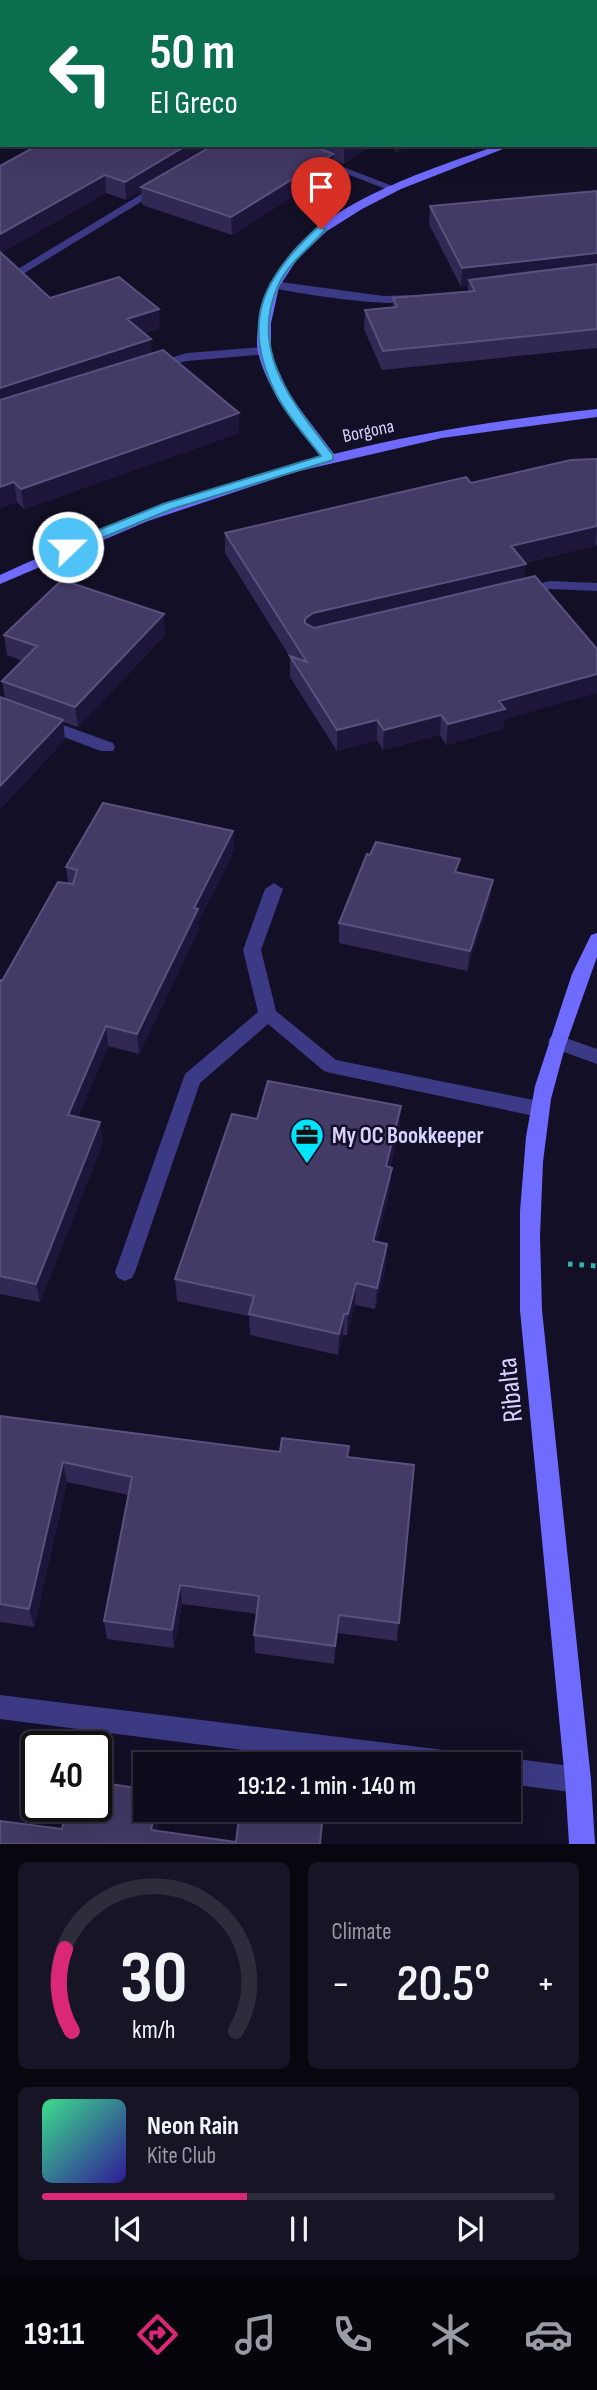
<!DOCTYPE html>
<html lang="en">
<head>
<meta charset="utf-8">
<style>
  body { margin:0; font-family:"Sofia Sans Condensed",sans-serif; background:#171425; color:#f1f3f6; height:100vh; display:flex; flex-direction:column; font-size:26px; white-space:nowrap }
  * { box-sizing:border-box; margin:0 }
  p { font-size:23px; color:#9b9ba3 }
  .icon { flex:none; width:38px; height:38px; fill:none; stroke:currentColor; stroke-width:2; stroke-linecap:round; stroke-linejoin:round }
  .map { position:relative; height:1844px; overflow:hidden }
  .details { display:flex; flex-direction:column; gap:18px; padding:18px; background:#08060f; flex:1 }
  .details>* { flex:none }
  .guide { position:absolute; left:0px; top:0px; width:598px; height:147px; box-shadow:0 7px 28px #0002,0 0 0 2px #2e2b3b; background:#0b6e4f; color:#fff; overflow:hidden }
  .speed { position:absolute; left:21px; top:1731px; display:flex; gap:14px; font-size:35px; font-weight:700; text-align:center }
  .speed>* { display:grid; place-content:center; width:91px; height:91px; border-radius:50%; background:#0e0b1c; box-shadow:0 7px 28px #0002,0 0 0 2px #2e2b3b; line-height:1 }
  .speed .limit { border:4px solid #111; border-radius:10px; background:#fff; color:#111 }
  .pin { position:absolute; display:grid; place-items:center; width:60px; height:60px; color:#fff; margin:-72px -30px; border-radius:50% 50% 50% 0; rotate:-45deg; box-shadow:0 0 7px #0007 }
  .pin .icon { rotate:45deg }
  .me { position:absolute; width:77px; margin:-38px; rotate:68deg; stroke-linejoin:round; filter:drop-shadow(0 0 5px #0008) }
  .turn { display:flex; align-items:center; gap:24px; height:147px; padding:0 35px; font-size:32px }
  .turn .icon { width:91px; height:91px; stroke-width:2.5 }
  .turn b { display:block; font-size:49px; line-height:60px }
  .big { font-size:52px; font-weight:600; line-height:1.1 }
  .details .card { flex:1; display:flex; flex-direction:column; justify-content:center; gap:10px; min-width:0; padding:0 24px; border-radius:10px; background:#171425 }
  .details .dial { align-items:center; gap:0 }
  .dial svg { height:182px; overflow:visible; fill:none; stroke:#2e2b3b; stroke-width:7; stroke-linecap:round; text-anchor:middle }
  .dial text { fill:#f1f3f6; stroke:none }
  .song { display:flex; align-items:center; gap:21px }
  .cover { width:84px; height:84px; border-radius:10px; background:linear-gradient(135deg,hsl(150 70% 55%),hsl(250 70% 35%)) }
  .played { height:7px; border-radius:4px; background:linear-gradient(90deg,#db2777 40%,#2e2b3b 40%) }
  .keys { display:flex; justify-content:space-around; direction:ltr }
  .heat { display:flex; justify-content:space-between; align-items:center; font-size:38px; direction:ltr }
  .details .tiles { flex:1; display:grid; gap:18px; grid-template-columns:1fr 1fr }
  .card:last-child { grid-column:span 2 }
  .trip { position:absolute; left:133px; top:1752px; width:388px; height:70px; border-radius:0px; background:#0e0b1c; box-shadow:0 7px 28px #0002,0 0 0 2px #2e2b3b; font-weight:600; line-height:70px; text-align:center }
  .tabs { display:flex; height:112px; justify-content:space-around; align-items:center; background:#06040b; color:#9b9ba3 }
  .tabs .icon { width:49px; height:49px }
  .tabs .selected { color:#db2777 }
  .tabs b { font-size:32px; color:#f1f3f6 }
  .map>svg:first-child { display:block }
</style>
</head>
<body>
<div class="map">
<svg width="597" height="1844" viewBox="0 0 597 1844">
  <rect width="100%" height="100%" fill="#130f26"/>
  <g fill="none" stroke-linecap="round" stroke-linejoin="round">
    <path stroke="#2fb8b0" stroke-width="5" stroke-dasharray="4.5 7" stroke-linecap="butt" d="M568 1264 597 1266"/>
    <path fill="#3d3a85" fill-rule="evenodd" d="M140 0H153L154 2H142Z
      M272 145H287L400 189 391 191Z
      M158 184 167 186 23 274 13 272Z
      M273 281 384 296 416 295 422 299C406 311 293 293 269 287V283Z
      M264 347 270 351 268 354 187 361 153 369 147 365 187 353Z
      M550 581 597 583V591L550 589 521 596 514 592 516 589Z
      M0 702 113 743 115 747 113 751H101L0 713Z
      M274 883 283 889 261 950 276 1011 336 1060 539 1101 546 1104 549 1109 546 1114 539 1117 331 1073 324 1071 268 1024 200 1083 135 1272 132 1278 125 1281 118 1278 115 1272 185 1074 258 1012 243 950 265 889Z
      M0 1695 452 1751 461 1755 465 1764H353L0 1719Z
      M509 1758 578 1767 587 1771 591 1780 587 1789 578 1793 509 1784V1764H499Z"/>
    <path fill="#3d3a85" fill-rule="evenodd" d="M236 0H249L235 2Z
      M2 96V103H0V97Z
      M557 1035 597 1049V1064L550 1047 548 1042 550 1037Z"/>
    <path fill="#6f6bff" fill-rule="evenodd" d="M498 145H513L401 189 362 209 327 231 298 258 279 287 271 323V354L290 396 334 454C420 432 508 419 597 409V417L442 438 295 472 148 521 0 584V575C104 527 211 486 322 457 298 426 267 392 258 352 255 339 259 323 262 310 284 212 414 176 498 145Z
      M597 933V957L565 1047 551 1099 543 1162 540 1236 542 1310 591 1780 595 1844H569L565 1780 520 1310V1211L526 1137 535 1086 572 974 591 935Z"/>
  </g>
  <path fill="#312854" d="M581 0H597V2H581Z
    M38 145H373L344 164 333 160V171L232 235 142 205 141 191 126 200 106 193 1 253 50 298 160 328 144 333 152 353 239 433 24 509 17 502 0 508V166Z
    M392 145H410L396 153Z
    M597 191V348L382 370 364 329 365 310 393 308V298L468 292V286L461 287 429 224 430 206Z
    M597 459V545L524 563 526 564 524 578 503 729 446 745 440 735 383 750 377 740 337 751 290 677V657L225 553V533L471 483Z
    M4 635H165L78 727 63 722 65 740 5 698 2 681 23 661 7 655Z
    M233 831 234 851 198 922 199 929 139 1054 108 1046 78 1117 100 1122 103 1142 40 1302 0 1294V980L2 981 68 884 66 867Z
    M458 872 490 900 467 971 339 943V923Z
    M401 1106 399 1129 390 1167V1190L377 1242 387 1244 386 1266 375 1309 355 1305 347 1335H343L338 1355 250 1335 249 1316 177 1301 175 1279 257 1119Z
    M0 1416 280 1452 348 1457 414 1465 397 1641 338 1633 334 1664 255 1653 254 1635 257 1614 182 1604 174 1648 107 1639 104 1621 129 1495 67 1482 34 1627 0 1622Z"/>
  <path fill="#1d163a" d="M115 0H146V2H110Z
    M2 47V65L0 66V48Z
    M187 145H219L141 187V191L126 200 125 182Z
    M346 145H373L344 164V147Z
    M396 145H410L396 153Z
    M333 154V171L232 235 231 217Z
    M105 175 106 193 0 254V234Z
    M597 253V271L469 280 468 286 461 287 462 268Z
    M159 309 160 328 129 338 127 319Z
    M151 339 152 358 0 408V388Z
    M239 413V433L24 509 21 489Z
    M14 482 17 502 0 508V487Z
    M597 526 595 546 509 566 511 546Z
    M526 564 524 584 304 639 305 619 313 613Z
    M164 614 165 635 78 727 75 707Z
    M597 674V693L504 720 503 729 446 745 448 724 499 701Z
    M441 715 440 735 383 750 384 730Z
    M63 720 65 740 0 810V786Z
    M377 720V740L337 751V730Z
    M233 831 234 851 198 922 199 929 139 1054 137 1034 194 908Z
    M493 880 490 900 467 971 470 951Z
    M106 1026 108 1046 71 1134 68 1115Z
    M401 1106 399 1129 384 1189 386 1166Z
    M100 1122 103 1142 40 1302 36 1284Z
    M392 1168 390 1190 372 1263 373 1241Z
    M387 1244 386 1266 375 1309 377 1288Z
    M356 1283 355 1305 347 1335 348 1314Z
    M344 1314 343 1335 338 1355 339 1334Z
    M63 1462 67 1482 34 1627 29 1609Z
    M180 1585 182 1604 174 1648 172 1630Z
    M339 1615 338 1633 334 1664 335 1646Z
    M155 1810H161L155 1844 151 1830Z"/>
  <path fill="#433a66" stroke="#5a527e" stroke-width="2" d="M0 0H115L110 2H2V47L0 48Z
    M359 0H504L505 2H356Z
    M38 145H187L125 182 105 175 0 234V166Z
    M214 145H311L333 154 231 217 141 187Z
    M597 191V253L462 268 430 206Z
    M0 252 50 298 119 277 159 309 127 319 151 339 0 388Z
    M597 264V329L383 351 365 310 397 307 393 298 475 291 469 280Z
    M163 350 239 413 21 489 14 482 0 487V400Z
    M597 459V526L511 546 526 564 313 613 305 619V623L314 628 535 576 597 649V674L499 701 505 709 448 724 441 715 384 730 377 720 337 730 290 656 307 662 225 533 466 477 471 483 571 460Z
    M62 580 164 614 75 707 2 681 37 646 4 635Z
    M0 697 63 720 0 786Z
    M103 803 233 831 194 908 198 909 137 1034 106 1026 68 1115 100 1122 36 1284 0 1276V980L2 981 58 882 73 884 77 870 66 867Z
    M376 842 460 859 455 872 493 880 470 951 339 923 367 854 370 855Z
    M268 1081 401 1106 386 1166 392 1168 373 1241 387 1244 377 1288 356 1283 348 1314H344L339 1334 249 1314 254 1296 175 1279 232 1114 257 1119Z
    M0 1416 280 1452 282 1438 349 1446 347 1457 414 1465 399 1623 339 1615 335 1646 254 1635 259 1596 180 1585 172 1630 104 1621 132 1477 63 1462 29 1609 0 1604Z
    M96 1782 145 1789V1810H155L151 1830 236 1842 240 1810H310L323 1811 320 1844H0V1821L62 1829 67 1806H96Z"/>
  <path fill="#4fc3f7" stroke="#337fa1" stroke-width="2" d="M318 227 326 229C310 248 288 263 278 286 248 353 295 405 333 455V460L172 509 73 550H64V544L163 504 321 456C306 436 287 416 276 394 240 323 262 278 318 227Z"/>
  <defs>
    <g id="office-pin" transform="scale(1.75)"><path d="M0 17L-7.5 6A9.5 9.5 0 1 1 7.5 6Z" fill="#00e5ff" stroke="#130f26"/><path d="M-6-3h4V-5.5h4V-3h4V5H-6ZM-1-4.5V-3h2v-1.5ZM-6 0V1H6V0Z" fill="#111"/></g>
  </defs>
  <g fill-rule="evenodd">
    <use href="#office-pin" x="307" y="1135"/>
  </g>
  <g text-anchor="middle" stroke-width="5" stroke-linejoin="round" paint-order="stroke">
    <g font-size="19" fill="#d9d4ff" stroke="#130f26">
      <text transform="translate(368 430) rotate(-12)" y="7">Borgona</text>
    </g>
    <g font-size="23" font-weight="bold" fill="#d9d4ff" stroke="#130f26" text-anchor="start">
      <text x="332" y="1143">My OC Bookkeeper</text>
    </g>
    <g font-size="28" fill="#d9d4ff" stroke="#130f26">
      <text transform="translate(509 1390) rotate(-96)" y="10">Ribalta</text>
    </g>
  </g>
</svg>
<div class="speed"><div class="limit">40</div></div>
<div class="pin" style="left:321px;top:229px;background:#d93025"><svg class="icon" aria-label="arrive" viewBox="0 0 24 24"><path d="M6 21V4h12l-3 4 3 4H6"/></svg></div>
<svg class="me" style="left:68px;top:547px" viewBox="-20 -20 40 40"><circle r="17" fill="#4fc3f7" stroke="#fff" stroke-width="3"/><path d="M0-11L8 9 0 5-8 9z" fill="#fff"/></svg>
<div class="trip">19:12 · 1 min · 140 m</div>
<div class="guide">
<div class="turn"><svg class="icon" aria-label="left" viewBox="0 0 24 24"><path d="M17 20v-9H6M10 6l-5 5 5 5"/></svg><div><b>50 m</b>El Greco</div></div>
</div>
</div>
<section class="details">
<div class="tiles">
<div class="card dial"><svg viewBox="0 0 100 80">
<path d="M14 69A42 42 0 1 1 86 69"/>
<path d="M14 69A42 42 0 0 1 11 33" stroke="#db2777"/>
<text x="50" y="56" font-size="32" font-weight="700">30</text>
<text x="50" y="72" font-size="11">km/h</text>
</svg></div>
<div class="card"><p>Climate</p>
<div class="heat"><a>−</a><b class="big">20.5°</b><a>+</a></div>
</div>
<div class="card">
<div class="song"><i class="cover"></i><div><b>Neon Rain</b><p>Kite Club</p></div></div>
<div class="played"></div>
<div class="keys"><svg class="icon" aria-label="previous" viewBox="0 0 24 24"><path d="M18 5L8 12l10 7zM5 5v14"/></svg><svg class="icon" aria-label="pause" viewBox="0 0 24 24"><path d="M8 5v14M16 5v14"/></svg><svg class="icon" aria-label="next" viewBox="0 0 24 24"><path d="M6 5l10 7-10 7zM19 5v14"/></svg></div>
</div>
</div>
</section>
<nav class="tabs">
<b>19:11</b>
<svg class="icon selected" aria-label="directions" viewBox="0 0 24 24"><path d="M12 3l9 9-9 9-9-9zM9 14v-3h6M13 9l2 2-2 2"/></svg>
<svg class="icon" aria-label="music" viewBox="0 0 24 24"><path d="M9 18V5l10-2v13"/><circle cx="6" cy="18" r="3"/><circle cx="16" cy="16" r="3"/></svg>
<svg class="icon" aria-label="phone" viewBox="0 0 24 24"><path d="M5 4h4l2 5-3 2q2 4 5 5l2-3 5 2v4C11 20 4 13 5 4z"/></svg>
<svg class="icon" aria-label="climate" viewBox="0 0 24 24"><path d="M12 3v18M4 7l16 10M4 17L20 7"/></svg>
<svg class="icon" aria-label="car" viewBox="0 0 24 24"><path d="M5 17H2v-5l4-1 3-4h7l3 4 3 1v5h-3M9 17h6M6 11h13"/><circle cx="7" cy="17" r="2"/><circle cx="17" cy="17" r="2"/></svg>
</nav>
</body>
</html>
